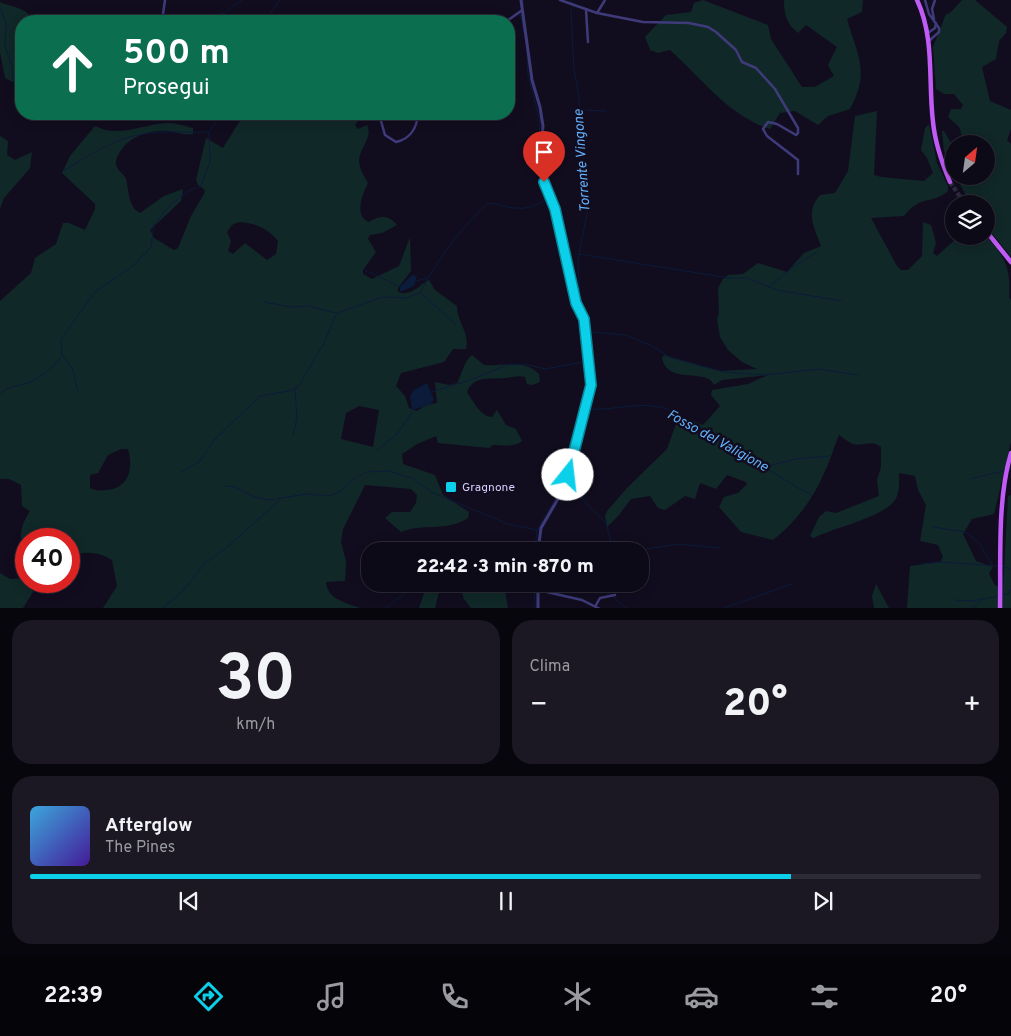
<!DOCTYPE html>
<html lang="it">
<head>
<meta charset="utf-8">
<style>
  body { margin:0; font-family:Overpass,sans-serif; background:#1b1824; color:#f1f3f6; height:100vh; display:flex; flex-direction:column; font-size:19px; white-space:nowrap }
  * { box-sizing:border-box; margin:0 }
  p { font-size:16px; color:#9a9aa1 }
  .icon { flex:none; width:28px; height:28px; fill:none; stroke:currentColor; stroke-width:2; stroke-linecap:round; stroke-linejoin:round }
  .map { position:relative; height:608px; overflow:hidden }
  .drawer { display:flex; flex-direction:column; gap:12px; padding:12px; background:#07060d; flex:1 }
  .drawer>* { flex:none }
  .hud { position:absolute; left:15px; top:15px; width:500px; height:105px; border-radius:20px; box-shadow:0 2px 12px #0003,0 0 0 1px #2d2b36; background:#0b6e4f; color:#fff; overflow:hidden }
  .needle { width:32px; rotate:29deg }
  .fabs { position:absolute; left:945px; top:135px; display:grid; gap:10px }
  .fabs a { display:grid; place-items:center; width:50px; height:50px; border-radius:50%; background:#0d0a17; box-shadow:0 2px 12px #0003,0 0 0 1px #2d2b36; font-size:25px }
  .speed { position:absolute; left:15px; top:528px; display:flex; gap:10px; font-size:25px; font-weight:700; text-align:center }
  .speed>* { display:grid; place-content:center; width:65px; height:65px; border-radius:50%; background:#0d0a17; box-shadow:0 2px 12px #0003,0 0 0 1px #2d2b36; line-height:1 }
  .speed .limit { border:8px solid #d22; background:#fff; color:#111 }
  .pin { position:absolute; display:grid; place-items:center; width:42px; height:42px; color:#fff; margin:-51px -21px; border-radius:50% 50% 50% 0; rotate:-45deg; box-shadow:0 0 5px #0007 }
  .pin .icon { rotate:45deg }
  .me { position:absolute; width:55px; margin:-28px; rotate:16deg; stroke-linejoin:round; filter:drop-shadow(0 0 4px #0008) }
  .turn { display:flex; align-items:center; gap:18px; height:105px; padding:0 25px; font-size:22px }
  .turn .icon { width:65px; height:65px; stroke-width:2.5 }
  .turn b { display:block; font-size:35px; line-height:42px }
  .big { font-size:38px; font-weight:800; line-height:1.1 }
  .drawer .tile { flex:1; display:flex; flex-direction:column; justify-content:center; gap:8px; min-width:0; padding:0 18px; border-radius:20px; background:#1b1824 }
  .drawer .dial { align-items:center; gap:0 }
  .dial b { font-size:65px; line-height:1 }
  .song { display:flex; align-items:center; gap:15px }
  .cover { width:60px; height:60px; border-radius:8px; background:linear-gradient(135deg,hsl(200 70% 55%),hsl(260 70% 35%)) }
  .played { height:5px; border-radius:2px; background:linear-gradient(90deg,#0ccfea 80%,#2d2b36 80%) }
  .keys { display:flex; justify-content:space-around; direction:ltr }
  .heat { display:flex; justify-content:space-between; align-items:center; font-size:28px; direction:ltr }
  .drawer .tiles { flex:1; display:grid; gap:12px; grid-template-columns:1fr 1fr }
  .tile:last-child { grid-column:span 2 }
  .trip { position:absolute; left:361px; top:542px; width:288px; height:50px; border-radius:20px; background:#0d0a17; box-shadow:0 2px 12px #0003,0 0 0 1px #2d2b36; font-weight:800; line-height:50px; text-align:center }
  .tabs { display:flex; height:80px; justify-content:space-around; align-items:center; background:#050409; color:#9a9aa1 }
  .tabs .icon { width:35px; height:35px }
  .tabs .current { color:#0ccfea }
  .tabs b { font-size:22px; color:#f1f3f6 }
  .map>svg:first-child { display:block }
</style>
</head>
<body>
<div class="map">
<svg width="1011" height="609" viewBox="0 0 1011 609">
  <rect width="100%" height="100%" fill="#110d1f"/>
  <path fill="#112828" fill-rule="evenodd" d="M703 0 768 25 771 39 802 87H815L834 76 828 65 837 47 806 25 798 33C787 24 784 15 784 0H863L862 12 847 19C858 57 870 72 850 109L828 116 818 125 795 111 780 113 770 129C729 116 702 79 670 50L658 53 650 50 645 37 666 15 691 12 694 3Z
    M962 0H975L1007 27 1006 33 999 41 996 59 982 67 990 101 1011 110V129L1007 140 1011 144V257L986 226V204H970L956 176H986V144H961C962 126 960 128 948 117L951 109H961L963 105 954 94H944L936 89 933 47 946 14 950 13Z
    M0 2C11 7 29 8 33 21H21V74L18 80 13 82 5 78 0 52Z
    M877 111 874 175 881 177 924 181 933 173 927 158 921 150 925 128 929 124 937 163 948 186V191C932 205 921 194 904 216L871 218 897 266 901 270H908L922 256 923 222 931 225 936 243 933 253 937 256 959 236H985C1005 254 1011 270 1009 297L1011 300V442L994 514 972 519 963 534 976 561 993 567 989 573 994 584 999 588 998 608H907L910 566 940 562 943 557 938 545 920 541 926 505 918 490 915 476 899 473C899 482 900 492 895 500 883 518 834 527 814 538L810 536 819 517 826 511 836 513 879 496 877 480 881 467V447C871 439 863 447 853 444 848 442 844 438 839 435 834 446 831 459 825 471 814 498 796 522 773 540L741 532 719 507 724 497 738 493 747 484 746 482 727 475 716 489 700 483 695 499 685 496 665 510 658 508 650 496 631 499 619 515 607 527 605 516 607 511 627 488 667 449 677 421 688 419 703 425 720 406 711 395 712 390 748 384 768 375 722 380 714 385C707 367 668 386 662 358L664 355 719 371 757 369 742 362 728 350 720 337 717 319 719 313 718 288 723 279 728 275 743 274 758 263 787 272 804 253 821 246C814 227 805 212 820 195L835 193 848 171 855 116Z
    M244 114H363L355 125 358 129 367 125C373 138 360 147 359 160 359 168 364 176 368 183 363 193 353 216 369 222 379 216 388 214 397 225L382 233 370 235 368 239 376 252 363 270V274L372 279 399 266 410 237 411 271 398 288V292C411 297 419 285 429 280L435 290 457 306C457 323 470 332 466 349H453L444 362 401 373 396 386 405 396 409 408 417 411 426 405 437 403 435 382 449 385 457 383C462 374 464 361 472 355L484 365C504 367 523 358 539 374L540 382 532 385 527 384 525 377C518 375 513 377 505 378 492 379 473 375 467 392 473 401 481 417 492 417L497 410 506 425 516 429 522 441C513 448 503 445 493 445L489 448 438 443 436 436 417 444 402 454 403 464 435 475 443 495 469 512 468 518C448 532 421 523 401 532L385 518 392 512H410L416 503 417 495 411 489 365 485 343 529 341 542 346 561 345 581 326 582C327 599 346 603 360 608H103L117 586 112 560C98 551 84 551 69 557V539H26V545L22 544C19 531 23 522 30 511L22 506 21 485 9 479H0V301L31 273 35 258 56 244 63 223H69L85 230 95 209V204L62 173 70 156 95 126C117 138 142 125 165 123 174 122 184 126 193 128V134C184 135 178 133 170 131 151 129 129 136 120 152 117 157 114 162 117 167 119 172 124 174 126 179 129 191 128 207 140 213L164 196 183 189 181 201 150 230 154 238 174 250 178 248 191 216 204 194 205 190 198 185 196 180 206 138 223 148ZM239 222C255 223 268 228 278 241L276 254 267 260 245 243 233 254 228 251 231 241 227 232 232 225ZM359 406 379 410 373 447 341 439 346 413ZM121 449H128C134 469 128 489 106 490 100 491 96 491 90 488V475L98 473 108 455Z
    M942 131H944L954 148V171L944 151Z
    M0 136 8 141 7 155 15 160 32 152 30 168 4 198 0 209Z
    M1011 495V608H1002L1008 496Z
    M0 573 10 579 26 578V581H31L33 592 23 608H0Z
    M427 584H445L439 592 435 608H419Z
    M459 584H504L508 608H471L464 599Z
    M876 584 889 608H874L872 596Z"/>
  <path fill="#0b1b3a" d="M412 275 417 276 414 286 400 292V287Z
    M427 383 434 400 429 405 412 410 410 396 414 390Z"/>
  <g fill="none" stroke-linecap="round" stroke-linejoin="round">
    <path stroke="#0b1b3a" stroke-width="1" d="M523 0V5
      M570 0 573 5 571 10 574 70 578 91 588 208 578 260 580 307
      M0 7 6 23 5 45 12 67 13 82
      M520 13 525 38
      M202 21 209 16 224 13 242 0
      M265 21 280 0
      M581 110 606 111
      M63 171C88 156 113 139 143 134 164 130 187 133 208 132
      M579 254 729 278H747L777 290 842 301
      M365 270 401 287
      M416 281 427 278
      M770 286 796 265 817 252
      M421 293 456 325
      M264 302 291 307 308 306 336 313
      M580 313 582 353 588 378V391
      M581 331 625 335 652 346 671 358 724 372 765 375 818 369 858 375
      M62 356 61 339 95 292 133 266 151 247 154 225 168 207 188 191 201 186 210 161 209 132 221 114
      M63 356 73 370 78 392
      M431 392 476 378 506 365 524 364 545 369 583 362
      M0 395C6 386 20 386 30 382 41 377 54 367 61 357
      M587 409C612 411 635 402 659 407 680 411 708 433 725 445 737 453 750 459 762 466 779 475 794 487 812 495
      M293 435 297 418 295 389
      M377 450 396 435 413 411
      M765 467 796 459 829 456
      M182 472 200 461 214 440 260 396 289 391 298 387 324 343 337 313 383 297 407 298 420 293C436 261 461 228 487 204L491 203C512 208 526 213 545 200L537 165 540 121 528 74 527 55
      M568 479 586 503 606 523 612 546 640 550 678 544 720 548
      M970 479 1011 469
      M226 486 235 487 255 497 269 500 306 494 329 496 339 492 354 479 366 472 388 471 412 478 431 492 508 524 537 530
      M933 527 965 532 979 543 992 565
      M535 551 537 530 560 491 585 405
      M921 564 941 562 997 566
      M1001 566 1011 569
      M534 584 535 609
      M598 584 627 609
      M1002 595 1008 594 1011 589
      M955 600 973 601 998 596
      M162 609 183 591 205 563 225 549 280 500
      M384 609 417 584
      M721 609 792 584
      M972 609 981 601"/>
    <path stroke="#2e2a40" stroke-width="4.5" stroke-dasharray="4.5 2" stroke-linecap="butt" d="M950 182 965 204"/>
    <path stroke="#3f3b7b" stroke-width="2.5" d="M560 0 597 13 643 22 689 23 708 27 716 32 736 50 742 62 756 68 775 89 798 128V133L796 135 777 124 768 122 763 129 767 136 798 160V174
      M925 0 929 14 939 28V32L929 41
      M586 10 588 42
      M597 13 605 0
      M934 19 932 9 935 0
      M162 21 165 0
      M507 21 521 11
      M928 33 935 28 936 23
      M379 114 385 135 396 142C410 139 417 128 418 114
      M538 590 582 600 600 609
      M596 605 600 598 615 595"/>
    <path stroke="#3f3b7b" stroke-width="3" d="M521 0 532 80 540 107 543 126 540 165 555 209 576 303 584 319 591 385 568 475 559 497 541 528 538 551
      M538 609V584"/>
    <path stroke="#c05bf6" stroke-width="4.5" d="M917 0C935 38 928 81 933 122 935 143 942 163 950 182
      M986 231 1011 262
      M1000 609C1001 559 997 500 1011 453"/>
  </g>
  <g fill="none" stroke-linecap="round" stroke-linejoin="round">
    <g stroke="#088798" stroke-width="12">
      <path id="route" d="M544 182 555 209 576 303 584 319 591 385 568 475"/>
    </g>
    <use href="#route" stroke="#0ccfea" stroke-width="9"/>
  </g>
  <rect fill="#0ccfea" stroke="#110d1f" stroke-width="2" x="445" y="481" width="12" height="12" rx="2.5"/>
  <g text-anchor="middle" stroke-width="5" stroke-linejoin="round" paint-order="stroke">
    <g font-size="12" fill="#d4cefc" stroke="#110d1f" text-anchor="start">
      <text x="462" y="491">Gragnone</text>
    </g>
    <g font-size="14" font-style="italic" fill="#62aef7" stroke="#110d1f">
      <text transform="translate(581 161) rotate(-94)" y="5">Torrente Vingone</text>
      <text transform="translate(718 440) rotate(29)" y="5">Fosso del Valigione</text>
    </g>
  </g>
</svg>
<div class="fabs">
<a><svg class="needle" viewBox="-14 -14 28 28"><path d="M0-13l5 13h-10z" fill="#e53935"/><path d="M0 13l5-13h-10z" fill="#9a9aa1"/></svg></a>
<a><svg class="icon" aria-label="layers" viewBox="0 0 24 24"><path d="M12 4l9 5-9 5-9-5zM3 14l9 5 9-5"/></svg></a>
</div>
<div class="speed"><div class="limit">40</div></div>
<div class="pin" style="left:544px;top:182px;background:#d93025"><svg class="icon" aria-label="arrive" viewBox="0 0 24 24"><path d="M6 21V4h12l-3 4 3 4H6"/></svg></div>
<svg class="me" style="left:568px;top:475px" viewBox="-20 -20 40 40"><circle r="19" fill="#fff"/><path d="M0-13L10 11 0 6-10 11z" fill="#0ccfea"/></svg>
<div class="trip">22:42 · 3 min · 870 m</div>
<div class="hud">
<div class="turn"><svg class="icon" aria-label="ahead" viewBox="0 0 24 24"><path d="M12 20V5M6 11l6-6 6 6"/></svg><div><b>500 m</b>Prosegui</div></div>
</div>
</div>
<section class="drawer">
<div class="tiles">
<div class="tile dial"><b>30</b><p>km/h</p></div>
<div class="tile"><p>Clima</p>
<div class="heat"><a>−</a><b class="big">20°</b><a>+</a></div>
</div>
<div class="tile">
<div class="song"><i class="cover"></i><div><b>Afterglow</b><p>The Pines</p></div></div>
<div class="played"></div>
<div class="keys"><svg class="icon" aria-label="previous" viewBox="0 0 24 24"><path d="M18 5L8 12l10 7zM5 5v14"/></svg><svg class="icon" aria-label="pause" viewBox="0 0 24 24"><path d="M8 5v14M16 5v14"/></svg><svg class="icon" aria-label="next" viewBox="0 0 24 24"><path d="M6 5l10 7-10 7zM19 5v14"/></svg></div>
</div>
</div>
</section>
<nav class="tabs">
<b>22:39</b>
<svg class="icon current" aria-label="directions" viewBox="0 0 24 24"><path d="M12 3l9 9-9 9-9-9zM9 14v-3h6M13 9l2 2-2 2"/></svg>
<svg class="icon" aria-label="music" viewBox="0 0 24 24"><path d="M9 18V5l10-2v13"/><circle cx="6" cy="18" r="3"/><circle cx="16" cy="16" r="3"/></svg>
<svg class="icon" aria-label="phone" viewBox="0 0 24 24"><path d="M5 4h4l2 5-3 2q2 4 5 5l2-3 5 2v4C11 20 4 13 5 4z"/></svg>
<svg class="icon" aria-label="climate" viewBox="0 0 24 24"><path d="M12 3v18M4 7l16 10M4 17L20 7"/></svg>
<svg class="icon" aria-label="car" viewBox="0 0 24 24"><path d="M5 17H2v-5l4-1 3-4h7l3 4 3 1v5h-3M9 17h6M6 11h13"/><circle cx="7" cy="17" r="2"/><circle cx="17" cy="17" r="2"/></svg>
<svg class="icon" aria-label="filters" viewBox="0 0 24 24"><path d="M4 7h16M4 17h16"/><circle cx="9" cy="7" r="2"/><circle cx="15" cy="17" r="2"/></svg>
<b>20°</b>
</nav>
</body>
</html>
